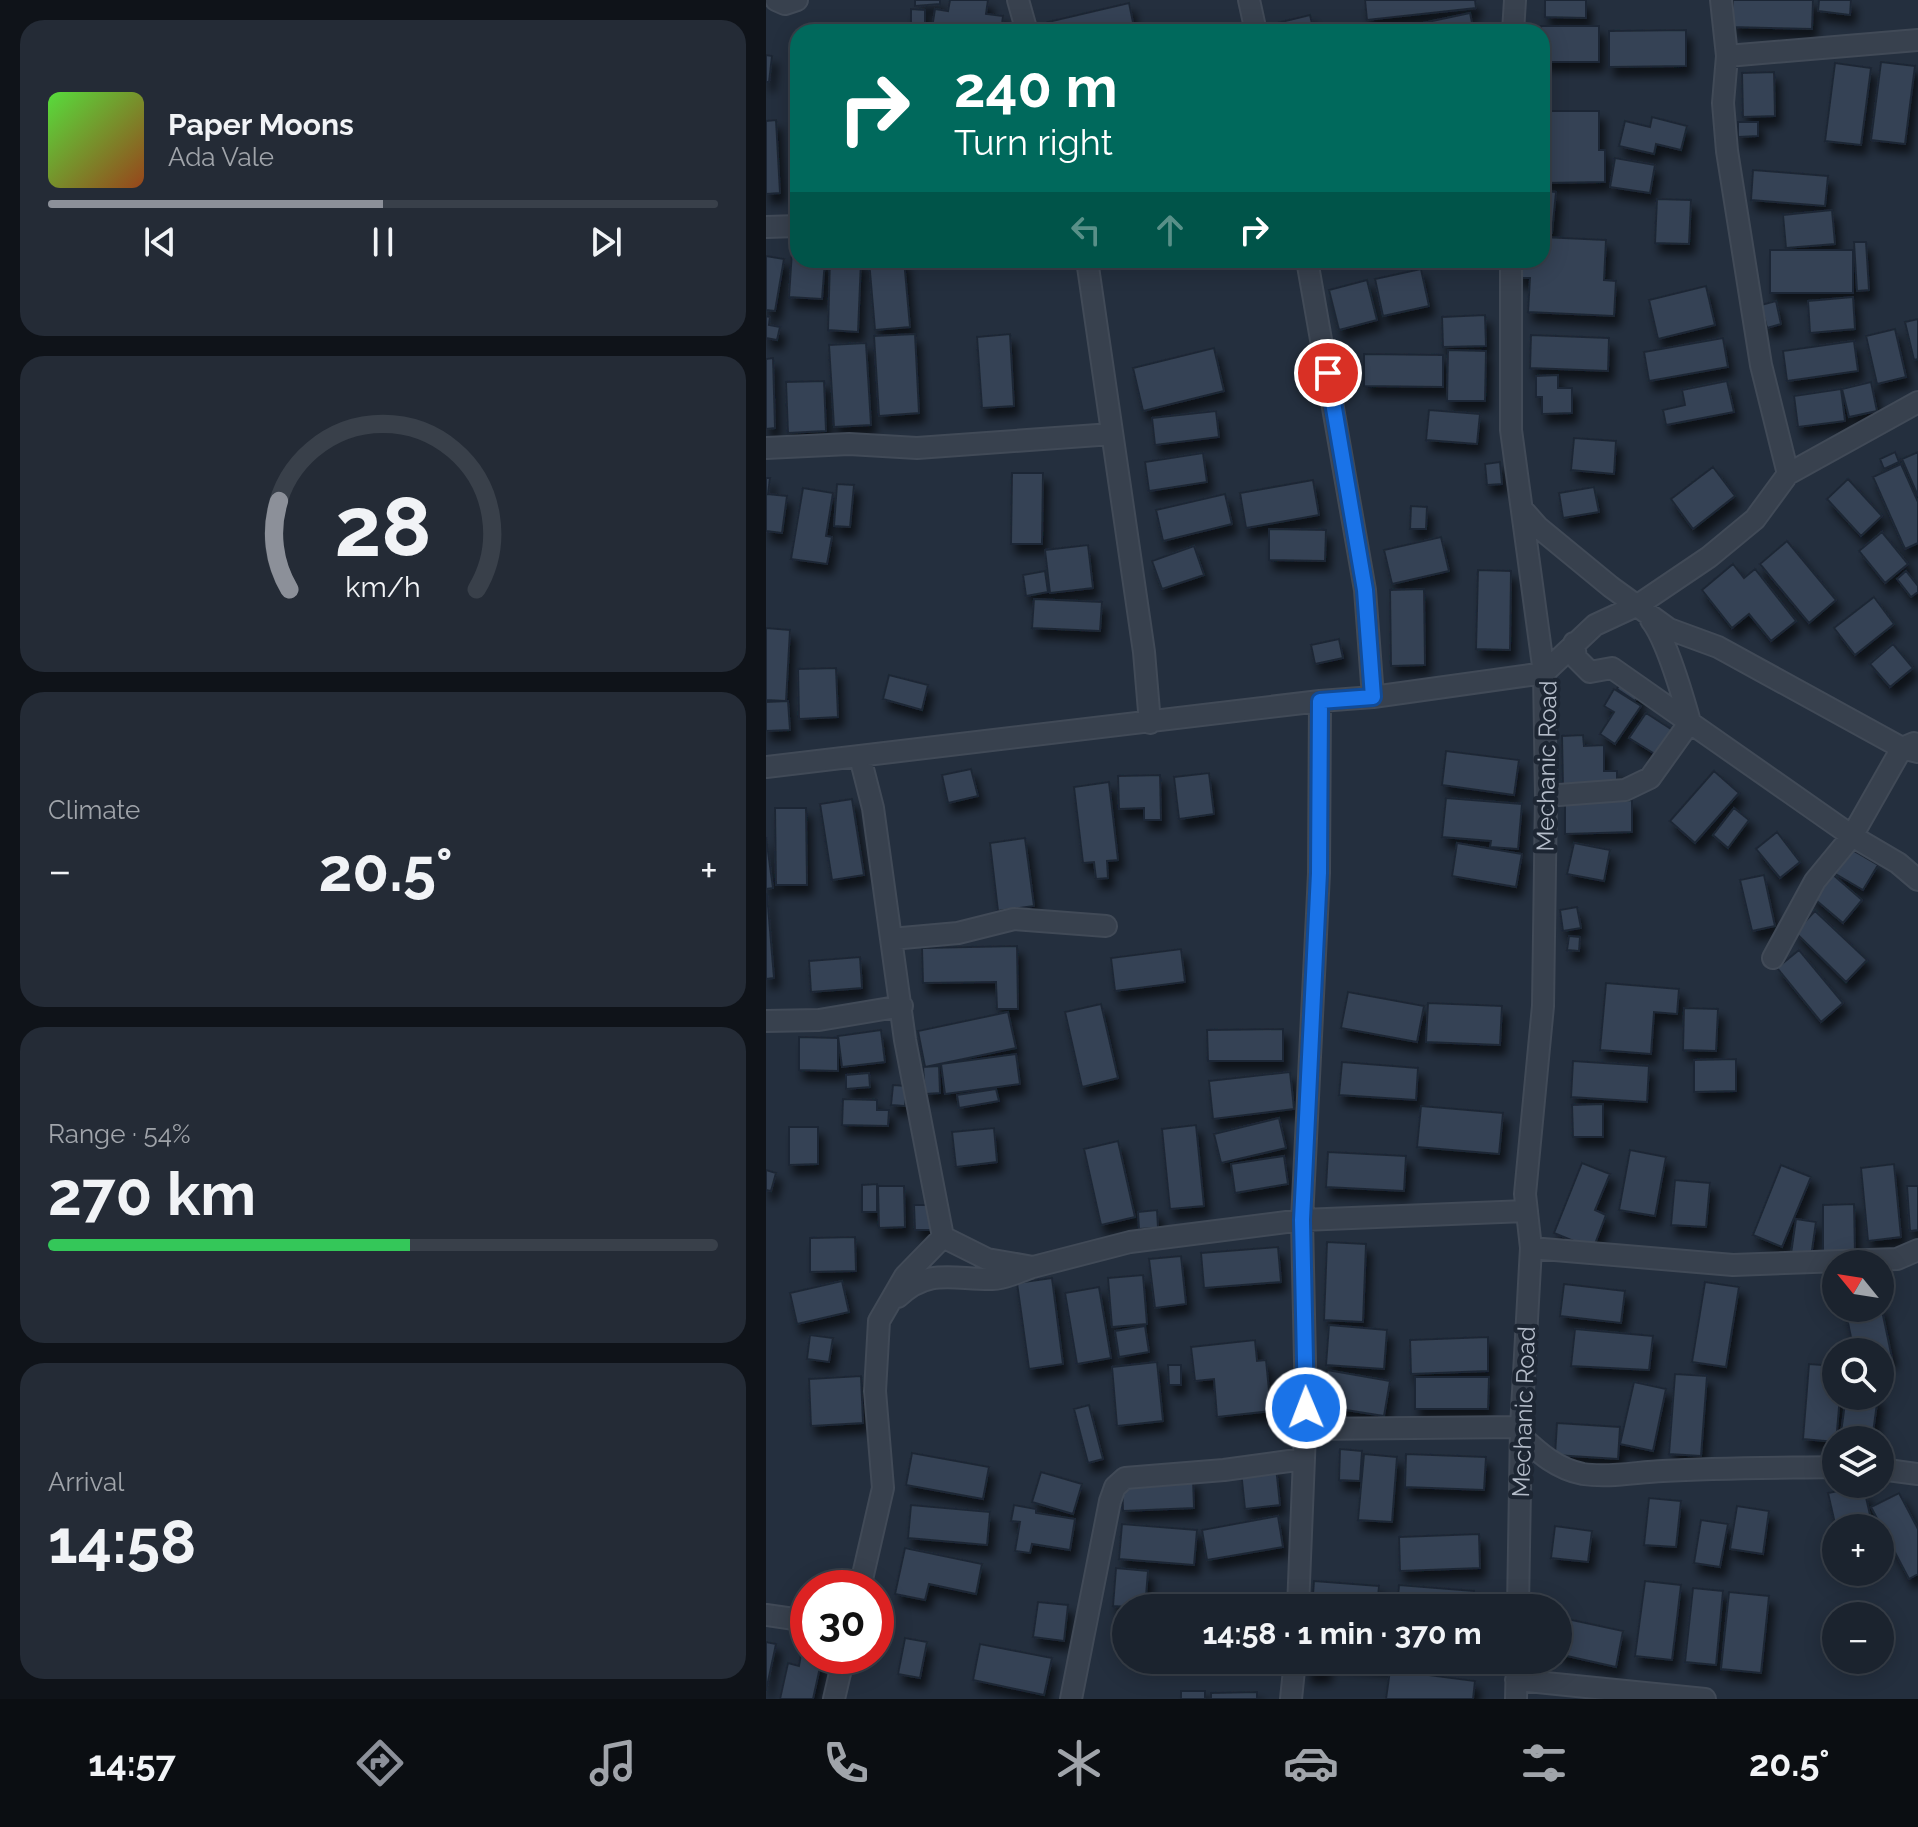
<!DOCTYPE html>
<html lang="en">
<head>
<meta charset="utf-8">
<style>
  body { margin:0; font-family:Raleway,sans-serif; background:#242b36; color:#f1f3f6; height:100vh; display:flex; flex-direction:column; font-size:30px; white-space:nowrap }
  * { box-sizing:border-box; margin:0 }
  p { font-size:26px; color:#a0a4aa }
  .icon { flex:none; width:44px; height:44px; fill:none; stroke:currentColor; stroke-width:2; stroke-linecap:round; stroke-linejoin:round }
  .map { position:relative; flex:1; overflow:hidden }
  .side { display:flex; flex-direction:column; gap:20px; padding:20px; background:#0f1319; width:766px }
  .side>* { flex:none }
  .top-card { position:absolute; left:24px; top:24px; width:760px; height:244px; border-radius:24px; box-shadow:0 4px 20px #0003,0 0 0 2px #39404a; background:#00695c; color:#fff; overflow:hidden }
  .needle { width:52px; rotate:300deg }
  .controls { position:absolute; left:1056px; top:1250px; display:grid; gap:16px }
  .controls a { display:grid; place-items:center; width:72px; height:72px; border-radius:50%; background:#1b232e; box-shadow:0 4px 20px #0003,0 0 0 2px #39404a; font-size:40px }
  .speed { position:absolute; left:24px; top:1570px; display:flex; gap:16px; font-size:40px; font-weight:700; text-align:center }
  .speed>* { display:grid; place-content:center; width:104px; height:104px; border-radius:50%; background:#1b232e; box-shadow:0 4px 20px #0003,0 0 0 2px #39404a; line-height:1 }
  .speed .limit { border:12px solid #d22; background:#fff; color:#111 }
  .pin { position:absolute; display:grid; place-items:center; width:68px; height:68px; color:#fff; margin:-34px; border:4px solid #fff; border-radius:50%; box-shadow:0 2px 8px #0007 }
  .me { position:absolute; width:88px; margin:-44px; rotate:359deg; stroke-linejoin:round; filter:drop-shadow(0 0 6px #0008) }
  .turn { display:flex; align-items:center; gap:28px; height:168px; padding:0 32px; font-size:36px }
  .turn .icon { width:104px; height:104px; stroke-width:2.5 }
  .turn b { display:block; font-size:56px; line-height:68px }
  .lanes { display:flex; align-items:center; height:76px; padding:0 32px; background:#0003; justify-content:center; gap:40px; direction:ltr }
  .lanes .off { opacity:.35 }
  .big { font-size:60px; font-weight:700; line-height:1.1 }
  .side .tile { flex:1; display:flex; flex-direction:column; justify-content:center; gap:12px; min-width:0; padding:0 28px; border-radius:24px; background:#242b36 }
  .side .dial { align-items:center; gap:0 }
  .dial svg { height:208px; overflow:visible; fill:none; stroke:#39404a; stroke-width:7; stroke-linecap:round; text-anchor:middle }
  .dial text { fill:#f1f3f6; stroke:none }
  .song { display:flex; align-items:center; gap:24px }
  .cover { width:96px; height:96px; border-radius:12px; background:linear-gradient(135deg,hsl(110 70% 55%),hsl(20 70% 35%)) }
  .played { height:8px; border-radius:4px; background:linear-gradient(90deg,#8c9099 50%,#39404a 50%) }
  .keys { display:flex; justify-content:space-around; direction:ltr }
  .heat { display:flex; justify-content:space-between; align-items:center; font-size:44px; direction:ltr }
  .charge { height:12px; border-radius:6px; background:linear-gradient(90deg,#34c759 54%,#39404a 0) }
  .trip { position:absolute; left:346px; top:1594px; width:460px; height:80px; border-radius:40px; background:#1b232e; box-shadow:0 4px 20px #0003,0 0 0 2px #39404a; font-weight:700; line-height:80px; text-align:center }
  .tab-bar { display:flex; height:128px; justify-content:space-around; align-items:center; background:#0b0e12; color:#a0a4aa }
  .tab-bar .icon { width:56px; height:56px }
  .tab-bar .active { color:#8c9099 }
  .tab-bar b { font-size:36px; color:#f1f3f6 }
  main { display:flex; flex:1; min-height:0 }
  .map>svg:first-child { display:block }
</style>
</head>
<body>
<main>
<section class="side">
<div class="tile">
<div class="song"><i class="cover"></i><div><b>Paper Moons</b><p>Ada Vale</p></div></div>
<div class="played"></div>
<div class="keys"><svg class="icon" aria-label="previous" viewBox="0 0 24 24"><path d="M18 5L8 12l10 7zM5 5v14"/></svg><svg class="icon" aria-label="pause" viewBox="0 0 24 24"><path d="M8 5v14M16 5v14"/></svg><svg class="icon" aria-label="next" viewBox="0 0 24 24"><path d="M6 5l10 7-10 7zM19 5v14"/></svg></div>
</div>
<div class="tile dial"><svg viewBox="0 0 100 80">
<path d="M14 69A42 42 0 1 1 86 69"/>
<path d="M14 69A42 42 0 0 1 10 35" stroke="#8c9099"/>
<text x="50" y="56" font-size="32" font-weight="700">28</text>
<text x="50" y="72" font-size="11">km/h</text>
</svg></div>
<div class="tile"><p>Climate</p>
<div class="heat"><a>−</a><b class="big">20.5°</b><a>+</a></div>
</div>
<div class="tile"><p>Range · 54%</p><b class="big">270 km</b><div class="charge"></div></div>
<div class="tile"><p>Arrival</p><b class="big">14:58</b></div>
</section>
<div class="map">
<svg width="1152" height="1699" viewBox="0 0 1152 1699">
  <defs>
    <filter id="shadow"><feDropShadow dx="5" dy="9" stdDeviation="4" flood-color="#0009"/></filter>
  </defs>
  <rect width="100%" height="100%" fill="#242f3e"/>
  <path fill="#364354" stroke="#1f2835" stroke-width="2" filter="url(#shadow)" d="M149 0H174V4L149 6Z
    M184 0H222L220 14 237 16 235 32H190L166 28 169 9 182 11Z
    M599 0H709L710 8 601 20Z
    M779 0H820V18L779 17Z
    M967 0H1047L1046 29 966 27Z
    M1053 0H1085L1084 15 1052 11Z
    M363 3 369 32H285L282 22Z
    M145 9 159 10V25H145Z
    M704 13 708 32H625L624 30Z
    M544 15 548 32H513L511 23Z
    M775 26H833V62H776Z
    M920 30V66L843 67V31Z
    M0 55 6 56 3 82H0Z
    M1115 62 1149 66 1139 144 1105 140Z
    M1069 63 1105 68 1095 145 1059 141Z
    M1008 72 1009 116 977 117 976 73Z
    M32 79V110L27 109Z
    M776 111H833V150H839V182L776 183Z
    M26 114H32V141H25Z
    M886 117 921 126 915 150 890 144 888 154 853 146 859 121 884 127Z
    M10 120 14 193 0 194V121Z
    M972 122H992V136L972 137Z
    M26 143H32V163H25Z
    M849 158 889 165 884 193 844 187Z
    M32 167V190L25 191 24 168Z
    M987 170 1062 176 1059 206 985 200Z
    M776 191 790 192 786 233 776 232Z
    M891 199 925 200 923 244 889 243Z
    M1066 210 1069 244 1020 248 1017 215Z
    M776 237 840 240 838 280 850 281 848 316 762 312 764 278H751L752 260H776Z
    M1088 242H1100L1103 290 1091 291Z
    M1004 250H1087V293H1004Z
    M26 251 32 252V260H59L56 299 23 297Z
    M0 256 18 259 9 311 0 310Z
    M64 260H95L92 332 62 330Z
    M103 260H138L144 327 109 330Z
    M655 269 663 306 617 316 609 279Z
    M601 280 611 320 573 330 563 290Z
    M940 286 949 325 892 339 883 300Z
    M1087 297 1089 329 1044 333 1042 301Z
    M1010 301 1015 324 1001 328 995 305Z
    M719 315 720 346 677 347 676 317Z
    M0 316 4 317 3 325 14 327 11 340 0 338Z
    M1152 319V359L1148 360 1139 322Z
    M1129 329 1140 377 1111 384 1100 336Z
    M149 334 153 413 113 416 108 336Z
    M244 334 248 406 216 408 211 337Z
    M765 335 843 338 842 371 764 368Z
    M957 338 962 367 883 381 878 352Z
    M1088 341 1092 371 1021 381 1017 351Z
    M100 343 105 425 68 427 63 345Z
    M448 348 458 391 377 411 367 368Z
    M682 350 720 351 719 401H681Z
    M598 354 677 355V387L598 386Z
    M7 358 9 428 0 429V359Z
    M792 375V388H806V413L776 414V397H770V376Z
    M58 381 60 431 22 433 20 382Z
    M961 381 968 412 900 425 897 410 919 405 916 390Z
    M1105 382 1111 411 1083 417 1076 389Z
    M1075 389 1079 421 1032 427 1028 396Z
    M663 410 714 414 711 444 660 440Z
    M450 411 453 437 389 445 386 418Z
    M808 438 850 441 848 474 805 470Z
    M1129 452 1133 462 1118 469 1114 459Z
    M1152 452V496L1136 459Z
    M437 453 441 482 383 491 379 462Z
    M734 462 736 484 721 485 719 464Z
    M1135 464 1152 502V543L1139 549 1107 477Z
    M947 467 969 496 927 529 905 499Z
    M246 473H277L276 544H245Z
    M0 478H4L2 494 21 496 16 533 0 531Z
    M1082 479 1116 516 1095 536 1061 499Z
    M547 480 553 515 480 528 474 493Z
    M71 484 88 485 84 527 68 526Z
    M828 487 833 512 797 518 793 493Z
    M37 488 67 493 60 536 66 537 61 564 25 559Z
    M459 494 466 524 397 541 390 510Z
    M645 506 661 507 660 529H644Z
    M503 529 560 530 559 561 503 560Z
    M1116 532 1142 564 1119 583 1093 551Z
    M675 537 683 571 626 584 618 550Z
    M1021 541 1070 600 1043 623 994 564Z
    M322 545 327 588 284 593 279 550Z
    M428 546 438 575 396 589 386 561Z
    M967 564 978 578 989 569 1030 621 1005 641 983 614 966 628 936 590Z
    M712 570 745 571 744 650 710 649Z
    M279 571 282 592 260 596 257 575Z
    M1140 571 1152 586V592L1145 597 1131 579Z
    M658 589 659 665 625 666 624 590Z
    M1108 597 1128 624 1089 655 1068 628Z
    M268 599 336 602 334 631 266 628Z
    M0 628 24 630 20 701 0 700Z
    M573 639 577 658 549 664 545 645Z
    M1127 644 1147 668 1124 687 1104 664Z
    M70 668 72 717 33 719 32 669Z
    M123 675 162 685 156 710 117 699Z
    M856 680 875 691 869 701 851 689Z
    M848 689 875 706 849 744 834 734 848 712 838 706Z
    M22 701 24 730 0 731V702Z
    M880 713 908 731 892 756 863 738Z
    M817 735 818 746 838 745V771H851V786L797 788 796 736Z
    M680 751 753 760 748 795 676 785Z
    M205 769 212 796 182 803 176 775Z
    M948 771 973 793 929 843 904 821Z
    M443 773 448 814 413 819 408 777Z
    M394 775 395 820H378V808L353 809 352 776Z
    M343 782 352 860 341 861 342 878 330 879 328 862 317 863 308 787Z
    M680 798 756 804 752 849 724 847 725 841 676 837Z
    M86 799 98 875 66 880 54 804Z
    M866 800V832L799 834V802Z
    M9 808H40L41 885H10Z
    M968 808 983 820 962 848 947 835Z
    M1011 832 1034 862 1014 878 990 849Z
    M0 837 7 888 0 889Z
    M259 838 268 906 232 911 224 843Z
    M691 843 756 854 750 887 686 876Z
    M808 843 844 850 838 881 801 874Z
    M1083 848 1112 865 1097 890 1068 873Z
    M1065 873 1096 900 1077 923 1045 896Z
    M998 875 1009 926 986 931 974 880Z
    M1 894 8 978 0 979V894Z
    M811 907 815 928 797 931 794 910Z
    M1049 911 1101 960 1080 982 1029 932Z
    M803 936 814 937 813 951 801 950Z
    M251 946 252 1009H231L230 982 157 983 156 948Z
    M415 949 419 982 349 991 345 958Z
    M1033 950 1077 1003 1055 1022 1011 968Z
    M94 957 96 988 45 992 43 961Z
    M840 983 913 989 911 1014 888 1012 885 1054 834 1050Z
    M582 992 658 1006 651 1042 575 1028Z
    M662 1003 736 1006 734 1045 660 1042Z
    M335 1004 352 1078 316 1087 299 1012Z
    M918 1008 952 1009 950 1051 917 1050Z
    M242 1012 250 1048 159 1067 152 1031Z
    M517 1029V1061H442L441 1030Z
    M115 1030 119 1062 76 1067 72 1036Z
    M33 1037 72 1038V1071L33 1070Z
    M250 1054 254 1084 179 1094 175 1064Z
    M970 1059V1091L928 1092V1060Z
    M807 1061 883 1066 881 1102 805 1097Z
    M576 1062 652 1068 650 1100 573 1095Z
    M173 1066 174 1093 159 1094 157 1067Z
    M524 1072 528 1109 447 1119 443 1081Z
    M103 1073 104 1087 80 1089V1075Z
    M127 1085 141 1086 139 1106 125 1105Z
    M230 1089 233 1101 193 1108 191 1095Z
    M77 1099 111 1100V1110H123L122 1126 76 1125Z
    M837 1104V1137H807L806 1105Z
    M655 1106 737 1113 733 1154 651 1147Z
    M513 1118 520 1148 455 1163 448 1134Z
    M430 1125 438 1206 404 1209 396 1129Z
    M23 1127H52V1164L23 1165Z
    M228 1128 231 1162 190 1167 186 1132Z
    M352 1141 369 1217 335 1225 318 1149Z
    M864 1150 900 1157 889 1216 853 1210Z
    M562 1152 640 1156 638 1191 560 1187Z
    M518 1156 522 1184 469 1193 465 1164Z
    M816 1163 844 1174 829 1210 840 1215 827 1249 788 1233Z
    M1128 1164 1135 1237 1102 1241 1095 1168Z
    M1015 1165 1045 1177 1016 1247 987 1235Z
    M0 1170 10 1173 5 1191 0 1190Z
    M909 1180 944 1183 940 1227 905 1225Z
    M111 1184V1212H96V1185Z
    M112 1186H138L139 1227 113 1228Z
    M1141 1186H1152V1230L1144 1231Z
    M1088 1204 1089 1255H1057V1205Z
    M148 1205H165V1230H149Z
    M391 1210 392 1228 373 1229 372 1212Z
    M1030 1219 1050 1222 1045 1257 1025 1254Z
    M89 1237 90 1271 44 1272V1238Z
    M561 1242 600 1244 597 1322 558 1320Z
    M512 1247 515 1282 438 1288 435 1253Z
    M415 1256 420 1304 389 1308 383 1259Z
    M377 1275 381 1324 346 1327 342 1278Z
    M286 1278 297 1364 263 1369 251 1283Z
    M76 1281 83 1312 31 1324 24 1293Z
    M939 1282 973 1287 960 1367 926 1362Z
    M798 1284 859 1291 855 1323 794 1316Z
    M333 1287 345 1358 311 1364 299 1293Z
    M1114 1301 1126 1358 1114 1360V1352H1088L1079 1308H1114Z
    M563 1325 621 1330 618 1369 560 1365Z
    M379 1326 383 1352 353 1357 349 1331Z
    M809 1329 887 1336 883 1370 805 1366Z
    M44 1335 67 1338 63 1362 41 1359Z
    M722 1337V1371L645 1374 644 1340Z
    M489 1340 491 1361 500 1360 505 1411 451 1417 448 1379 429 1381 425 1347Z
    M391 1362 397 1421 351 1426 346 1367Z
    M1043 1364 1070 1366V1396H1074L1070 1442 1037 1439Z
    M402 1365H415V1385H403Z
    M561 1370 624 1381 618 1416 555 1406Z
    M909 1374 941 1376 935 1456 903 1454Z
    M95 1376 97 1423 45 1426 43 1379Z
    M649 1377H723L722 1409H649Z
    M868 1382 900 1389 887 1451 854 1444Z
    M1080 1396H1112L1106 1440H1074Z
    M323 1405 337 1459 322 1463 308 1409Z
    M791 1423 854 1427 852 1459 789 1455Z
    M574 1449 596 1451 594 1481 573 1480Z
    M146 1453 223 1467 217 1499 140 1485Z
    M598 1454 631 1457 626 1522 592 1520Z
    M640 1454 720 1457 718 1490 639 1487Z
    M510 1467 514 1505 479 1509 475 1471Z
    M275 1472 316 1484 307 1514 266 1502Z
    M427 1479 428 1508 357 1511 356 1481Z
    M1082 1489 1084 1497 1099 1493 1107 1528H1070L1062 1493Z
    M1133 1493 1152 1529V1574L1143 1579 1105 1507Z
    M883 1498 915 1501 910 1547 878 1545Z
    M145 1505 224 1512 221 1545 142 1538Z
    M248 1505 270 1509V1513L309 1519 304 1550 266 1544 264 1553 249 1551 254 1522 245 1521Z
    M971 1506 1003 1511 997 1554 964 1549Z
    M512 1516 517 1547 441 1560 436 1530Z
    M935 1520 962 1524 954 1567 928 1563Z
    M356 1524 431 1530 428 1565 353 1559Z
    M789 1526 826 1531 822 1562 785 1558Z
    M713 1534 714 1568 634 1571 633 1537Z
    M139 1548 216 1564 210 1594 163 1584 159 1600 129 1594Z
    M350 1568 382 1571 379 1608 347 1606Z
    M548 1581 613 1586 611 1608H546Z
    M879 1581 915 1585 906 1660 869 1656Z
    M633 1585 708 1591 707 1608H631Z
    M927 1588 957 1591 950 1665 919 1662Z
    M963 1592 1003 1596 995 1673 955 1669Z
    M272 1602 302 1605 298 1641 267 1637Z
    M792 1617 857 1631 850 1667 792 1654Z
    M139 1638 161 1642 154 1678 132 1674Z
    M0 1642 10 1644 0 1691Z
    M214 1644 286 1658 278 1695 207 1680Z
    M35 1654 56 1658 47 1699H14L22 1663 33 1666Z
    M560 1660V1673L541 1674 540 1661Z
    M566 1660H621L620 1666Z
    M624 1670 709 1681 707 1699H620Z
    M415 1691H439V1699H415Z
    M491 1692V1699H445V1693Z"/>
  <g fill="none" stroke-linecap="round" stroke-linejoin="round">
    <g stroke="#414a57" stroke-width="24">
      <path id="street" d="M10 0 19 4 31 0
        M252 0 261 32
        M483 0 490 32
        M747 32 749 0
        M961 56 1152 40
        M0 227 32 226
        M321 260 378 652 384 723
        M541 260 599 590 607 697
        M0 448 83 444 151 448 346 434
        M1022 474 1152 402
        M757 510 772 527 845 587 903 629 952 647 1136 748 1152 752
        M808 643 810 658 824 672 846 668 1086 836 1132 863 1152 880
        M94 757 107 808 139 1040 177 1237 139 1276 113 1321 109 1391 117 1488 94 1588
        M0 767 554 701 607 697 778 673 745 430V260
        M780 796 859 790 884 778 924 722C917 697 900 639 885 620
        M125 939 192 933 248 919 340 926
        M1007 958 1049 881 1086 836 1136 748 1148 743
        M0 1021 53 1020 136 1006
        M177 1237 221 1259 267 1267 364 1242 536 1220 761 1211
        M765 1248 967 1265 1131 1259 1152 1250
        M132 1297C163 1267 189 1280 227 1279 239 1279 252 1272 264 1268
        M539 1429 755 1427
        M755 1436C773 1453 791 1469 817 1474 843 1478 871 1472 897 1471 955 1468 1012 1468 1070 1467
        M1114 1469 1152 1474
        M532 1608 540 1408 536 1220 553 873 554 701
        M752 1608 755 1427 765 1248 759 1194 777 1006 780 796 778 673 829 625 872 605 943 557 989 519 1022 474 995 365 961 151 957 103 961 56 955 0
        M0 1615 42 1621
        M750 1680 939 1699
        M68 1699 78 1656
        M305 1699 344 1501 349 1487 359 1478 458 1470 538 1459
        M525 1699 529 1660
        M750 1699 751 1660"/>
    </g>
    <use href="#street" stroke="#38414e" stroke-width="20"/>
  </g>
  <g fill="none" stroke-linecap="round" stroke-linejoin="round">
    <g stroke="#114b97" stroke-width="20">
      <path id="route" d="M540 1408 536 1220 553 873 554 701 607 697 599 590 562 373"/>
    </g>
    <use href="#route" stroke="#1a73e8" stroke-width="14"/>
  </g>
  <g text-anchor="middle" stroke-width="8" stroke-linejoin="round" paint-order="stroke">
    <g font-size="24" fill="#b4bcc9" stroke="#1d2633">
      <text transform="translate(781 766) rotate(-89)" y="8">Mechanic Road</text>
      <text transform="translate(758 1412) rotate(-88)" y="8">Mechanic Road</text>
    </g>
  </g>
</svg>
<div class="controls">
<a><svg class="needle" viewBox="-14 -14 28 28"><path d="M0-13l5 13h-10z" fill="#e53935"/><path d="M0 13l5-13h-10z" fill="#a0a4aa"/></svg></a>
<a><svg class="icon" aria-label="search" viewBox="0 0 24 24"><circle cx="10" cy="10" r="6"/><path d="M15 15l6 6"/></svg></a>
<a><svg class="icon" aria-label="layers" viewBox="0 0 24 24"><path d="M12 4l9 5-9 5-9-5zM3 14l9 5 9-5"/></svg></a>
<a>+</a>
<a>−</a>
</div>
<div class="speed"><div class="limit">30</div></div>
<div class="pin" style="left:562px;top:373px;background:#d93025"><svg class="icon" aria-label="arrive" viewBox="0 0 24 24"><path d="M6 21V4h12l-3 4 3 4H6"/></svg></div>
<svg class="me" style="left:540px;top:1408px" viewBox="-20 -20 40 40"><circle r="17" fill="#1a73e8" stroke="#fff" stroke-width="3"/><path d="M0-11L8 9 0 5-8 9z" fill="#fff"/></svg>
<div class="trip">14:58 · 1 min · 370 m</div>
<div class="top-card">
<div class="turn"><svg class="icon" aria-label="right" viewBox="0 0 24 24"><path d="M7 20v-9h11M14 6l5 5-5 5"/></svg><div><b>240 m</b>Turn right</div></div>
<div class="lanes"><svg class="icon off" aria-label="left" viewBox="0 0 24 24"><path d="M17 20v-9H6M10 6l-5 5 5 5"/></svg><svg class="icon off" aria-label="ahead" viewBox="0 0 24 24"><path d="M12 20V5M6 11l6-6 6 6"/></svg><svg class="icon" aria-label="right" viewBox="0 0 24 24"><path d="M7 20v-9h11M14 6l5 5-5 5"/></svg></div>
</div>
</div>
</main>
<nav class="tab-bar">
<b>14:57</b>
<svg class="icon active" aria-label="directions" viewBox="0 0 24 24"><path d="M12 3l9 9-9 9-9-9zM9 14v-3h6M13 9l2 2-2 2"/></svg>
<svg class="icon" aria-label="music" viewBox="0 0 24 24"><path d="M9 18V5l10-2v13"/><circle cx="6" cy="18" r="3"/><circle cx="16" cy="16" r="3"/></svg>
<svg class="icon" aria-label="phone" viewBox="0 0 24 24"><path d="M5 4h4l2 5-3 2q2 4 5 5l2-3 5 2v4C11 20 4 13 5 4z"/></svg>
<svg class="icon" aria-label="climate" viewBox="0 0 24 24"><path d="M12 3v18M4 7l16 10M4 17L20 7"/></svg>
<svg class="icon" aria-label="car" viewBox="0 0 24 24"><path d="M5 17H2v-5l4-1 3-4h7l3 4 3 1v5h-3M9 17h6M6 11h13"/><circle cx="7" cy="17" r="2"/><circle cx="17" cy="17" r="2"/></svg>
<svg class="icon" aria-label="filters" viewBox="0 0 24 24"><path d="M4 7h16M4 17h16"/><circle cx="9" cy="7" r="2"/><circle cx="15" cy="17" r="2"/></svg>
<b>20.5°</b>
</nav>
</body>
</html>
